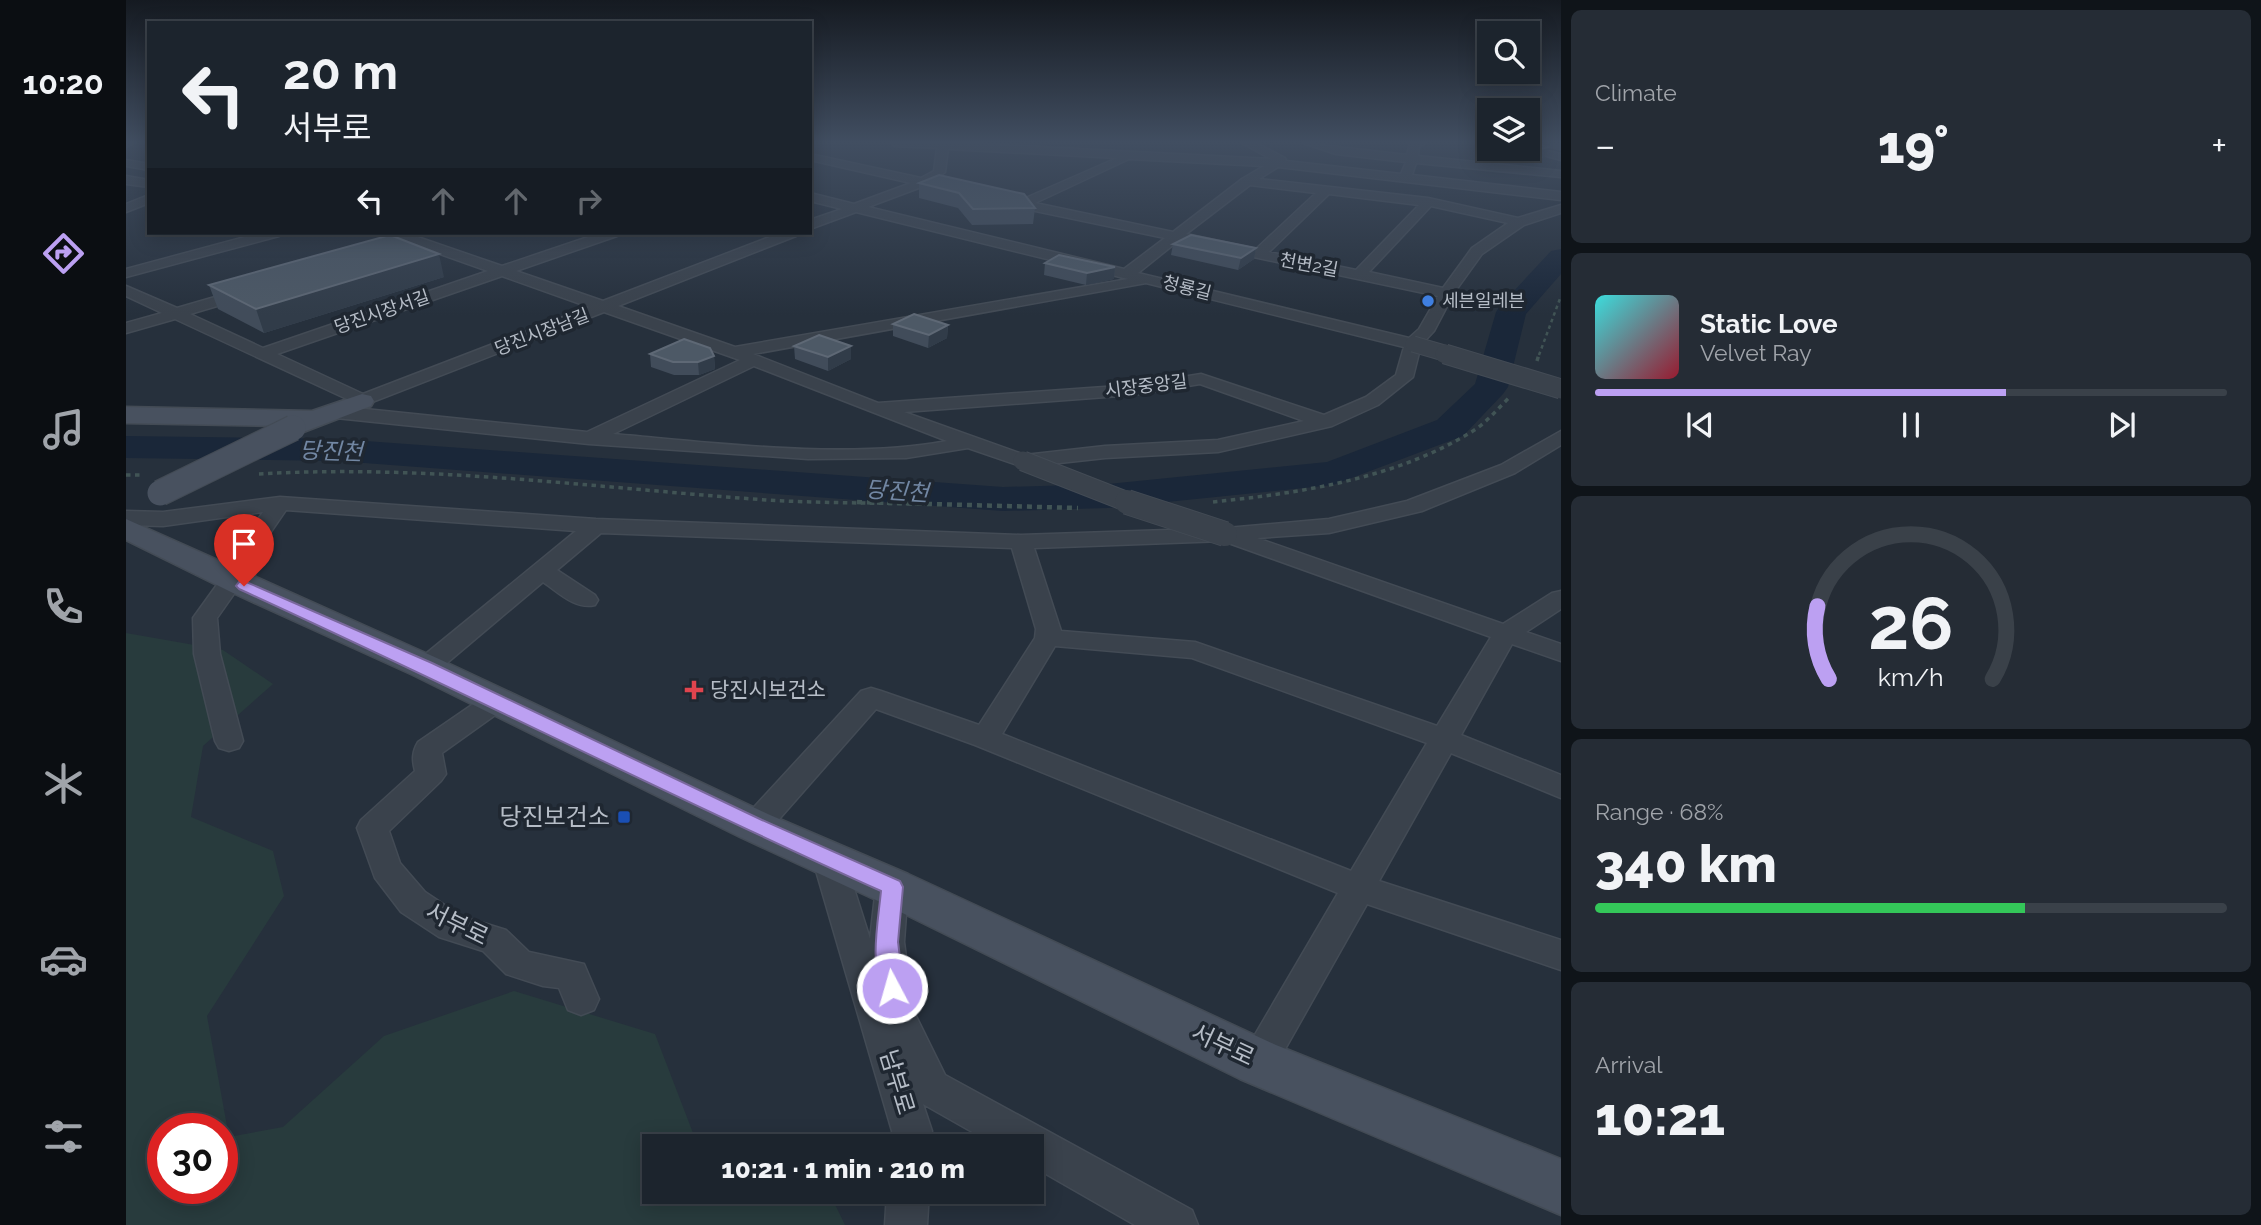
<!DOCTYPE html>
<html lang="en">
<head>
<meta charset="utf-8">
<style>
  body { margin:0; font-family:Raleway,"Noto Sans KR",sans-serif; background:#252c35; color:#f1f3f6; height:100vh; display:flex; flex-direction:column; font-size:26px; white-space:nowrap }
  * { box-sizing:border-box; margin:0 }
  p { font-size:23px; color:#a0a4aa }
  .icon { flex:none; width:38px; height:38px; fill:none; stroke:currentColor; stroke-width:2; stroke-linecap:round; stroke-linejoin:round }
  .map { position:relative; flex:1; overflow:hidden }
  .panel { display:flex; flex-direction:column; gap:10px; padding:10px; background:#0f1419; width:700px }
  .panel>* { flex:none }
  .banner { position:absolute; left:21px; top:21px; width:665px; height:214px; border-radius:0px; box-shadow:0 4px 18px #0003,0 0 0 2px #3a4149; background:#1c242d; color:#f1f3f6; overflow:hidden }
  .fabs { position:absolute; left:1351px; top:21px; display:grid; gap:14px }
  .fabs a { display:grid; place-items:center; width:63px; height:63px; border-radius:0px; background:#1c242d; box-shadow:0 4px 18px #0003,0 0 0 2px #3a4149; font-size:35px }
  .speed { position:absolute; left:21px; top:1113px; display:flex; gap:14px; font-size:35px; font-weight:700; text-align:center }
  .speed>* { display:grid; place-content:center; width:91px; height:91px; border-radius:50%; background:#1c242d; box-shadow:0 4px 18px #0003,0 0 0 2px #3a4149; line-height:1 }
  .speed .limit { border:10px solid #d22; background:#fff; color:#111 }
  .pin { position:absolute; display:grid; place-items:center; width:60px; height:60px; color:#fff; margin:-72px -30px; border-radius:50% 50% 50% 0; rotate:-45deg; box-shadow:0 0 7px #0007 }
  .pin .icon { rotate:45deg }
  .me { position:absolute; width:77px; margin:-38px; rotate:354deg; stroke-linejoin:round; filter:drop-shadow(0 0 5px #0008) }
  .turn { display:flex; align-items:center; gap:24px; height:147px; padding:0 21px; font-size:32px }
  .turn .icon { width:91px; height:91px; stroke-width:2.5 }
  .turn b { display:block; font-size:49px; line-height:60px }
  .lanes { display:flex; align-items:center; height:66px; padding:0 21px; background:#0003; justify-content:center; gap:35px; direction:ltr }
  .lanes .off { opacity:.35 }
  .big { font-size:52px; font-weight:800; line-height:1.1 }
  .panel .widget { flex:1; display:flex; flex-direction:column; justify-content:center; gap:10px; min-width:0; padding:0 24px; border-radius:10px; background:#252c35 }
  .panel .dial { align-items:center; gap:0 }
  .dial svg { height:182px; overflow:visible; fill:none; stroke:#3a4149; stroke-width:7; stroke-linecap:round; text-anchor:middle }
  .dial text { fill:#f1f3f6; stroke:none }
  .song { display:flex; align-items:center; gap:21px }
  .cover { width:84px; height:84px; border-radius:10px; background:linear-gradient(135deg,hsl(180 70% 55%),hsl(350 70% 35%)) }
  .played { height:7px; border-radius:4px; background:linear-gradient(90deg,#bca0f2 65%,#3a4149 65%) }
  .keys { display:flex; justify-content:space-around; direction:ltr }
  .heat { display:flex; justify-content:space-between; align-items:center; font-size:38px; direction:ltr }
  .charge { height:10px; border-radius:5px; background:linear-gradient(90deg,#34c759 68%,#3a4149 0) }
  .trip { position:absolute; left:516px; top:1134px; width:402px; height:70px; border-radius:0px; background:#1c242d; box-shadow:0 4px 18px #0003,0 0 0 2px #3a4149; font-weight:800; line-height:70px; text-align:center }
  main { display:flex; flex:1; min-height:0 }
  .tabs { display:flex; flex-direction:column; width:126px; justify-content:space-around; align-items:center; background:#0b0e12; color:#a0a4aa }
  .tabs .icon { width:49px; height:49px }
  .tabs .selected { color:#bca0f2 }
  .tabs b { font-size:32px; color:#f1f3f6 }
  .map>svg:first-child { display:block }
</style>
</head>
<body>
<main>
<nav class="tabs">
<b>10:20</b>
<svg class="icon selected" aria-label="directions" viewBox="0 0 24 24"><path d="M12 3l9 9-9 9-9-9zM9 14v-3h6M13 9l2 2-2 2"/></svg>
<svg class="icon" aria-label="music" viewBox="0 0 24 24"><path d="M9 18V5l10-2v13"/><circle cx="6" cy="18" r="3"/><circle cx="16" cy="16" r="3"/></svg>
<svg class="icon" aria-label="phone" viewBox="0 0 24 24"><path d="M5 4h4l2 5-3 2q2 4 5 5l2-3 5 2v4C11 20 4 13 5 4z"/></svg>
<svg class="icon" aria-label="climate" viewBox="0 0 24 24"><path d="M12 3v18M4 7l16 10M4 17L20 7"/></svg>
<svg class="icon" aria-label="car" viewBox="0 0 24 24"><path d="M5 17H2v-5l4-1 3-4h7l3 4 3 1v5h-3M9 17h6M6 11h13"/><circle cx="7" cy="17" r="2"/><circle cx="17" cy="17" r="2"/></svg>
<svg class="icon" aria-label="filters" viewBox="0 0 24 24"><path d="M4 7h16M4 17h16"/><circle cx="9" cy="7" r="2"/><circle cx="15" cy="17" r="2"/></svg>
</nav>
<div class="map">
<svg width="1435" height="1225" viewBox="0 0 1435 1225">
  <rect width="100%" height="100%" fill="#26303c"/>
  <path fill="#283b3d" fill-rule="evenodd" d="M0 633 97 650 147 684 77 746 65 817 147 851 158 896 81 1016 103 1137 157 1127 258 1036 388 991 529 1034 572 1146H528V1192H703L719 1225H0ZM37 1129H96V1188H37Z"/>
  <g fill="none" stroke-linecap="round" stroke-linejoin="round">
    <path fill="#1a2739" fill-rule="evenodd" d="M1435 249V274L1400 314 1382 387 1377 394 1337 436 1207 485 982 508 877 511 212 461 0 458V436L212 439 877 487 982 484 1201 462 1311 420 1349 384 1370 312 1374 306 1425 251Z"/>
    <g stroke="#434b55" stroke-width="3">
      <path id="street" d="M0 143H8L0 147Z
        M764 143H836L1145 159 1116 143H1130L1159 158 1160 161 1275 174 1280 162 1210 154 1177 143 1281 155 1284 143H1299L1293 147 1292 156 1435 171V177L1290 163 1286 175 1435 192V200L1152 167 1133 179 1302 198 1392 218 1435 205V213L1398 225 1356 254 1328 293 1308 331 1295 345 1287 377 1252 405 1206 426 1092 452 979 458 897 467 842 448 780 458 682 459 463 444 210 418 201 412 210 406 461 432 614 360 478 312 236 406 49 319 0 333V323L36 313 0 296V286L51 308 120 288 125 290 128 293 125 296 64 314 137 348 362 271 263 236 262 233H280L376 266 474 233H492L491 236 390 271 477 301 654 233H671L670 236 492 306 609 347 1002 279 730 212 684 229V220L716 209 684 201V193L728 204 785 183 684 160V154L795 178 808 171 811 148 769 146ZM822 149 991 158 895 200 876 196 870 200 876 204 1039 238 998 269 742 207 798 186 831 192V186L807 181 819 172ZM1003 159 1138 166 1116 179 1047 232 909 203ZM1124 185 1190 193 1130 249 1060 234ZM1203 194 1293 205 1230 270 1143 252ZM1305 206 1382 223 1346 248 1317 288 1243 272ZM1052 241 1312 296 1293 329 1283 338 1012 273ZM376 276 463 307 237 394 151 354ZM1020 283 1278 347 1270 375 1240 397 1198 415 1075 374 1007 385 752 403 627 354ZM628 366 821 441C721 460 589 443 487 434ZM1074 384 1178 421 1092 440 979 446 899 455 778 412 1007 395Z
        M1402 146 1435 154V160L1395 149H1402Z
        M0 160 23 164V170L0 166Z
        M0 176 23 180V187L0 184Z
        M23 195V203L0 212V204Z
        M134 233H155L153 236 0 277V269Z
        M1435 431V445L1389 473 1296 511 1203 533 1131 538 1377 624 1426 593 1435 591V609L1400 632 1435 644V661L1386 644 1335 735 1435 775V798L1325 753 1253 881 1435 940V970L1241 904 1145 1074 1132 1080 1119 1074 1113 1062 1212 893 849 745 750 709 640 834 629 838 618 834 614 826 618 818 735 691 745 688 755 691 853 725 909 638 910 629 886 548 475 533 431 570 469 595 472 600 469 605C449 610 432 592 417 582L309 673 300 675 291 673 287 667 291 661 450 531 160 510 127 558 130 586 126 591H110L91 618 94 654 117 741 113 748 103 751 93 748 89 741 68 654 67 618 98 575 105 573V558L137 512 37 526 0 525V511L37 512 154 497 470 519 895 535 1101 528 1203 519 1281 501 1375 465ZM1097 541 1365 637 1311 726 1069 642 935 631 908 548ZM929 646 1066 658 1301 743 1225 871 876 734Z
        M369 693 379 696 383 702 379 708 316 753 320 774 315 781 263 831 274 863 299 892 335 916 380 930 403 952 458 964 473 999 468 1010 455 1015 442 1010 433 988 417 986 380 974 357 951 313 937 275 912 249 878 231 828 235 820 289 771C286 760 286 752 292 742L359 696Z
        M702 845 713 848 718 857 744 939 750 887 754 878 766 874 778 878 782 887 778 942 787 1010 819 1075 1066 1210 1072 1225H1009L906 1166V1146H871L797 1104 806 1131 805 1146H765L766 1131 686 857 691 848Z
        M761 1192H803L801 1225H759Z"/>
    </g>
    <g stroke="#434b55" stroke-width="3">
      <path id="secondary" d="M236 394 245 396 248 401 245 406 167 436 158 433 155 426 0 423V407L186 411Z
        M0 519 313 659 644 815 782 874 1150 1045 1435 1159V1215L1114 1079 750 900 614 837 287 675 107 593 0 540Z"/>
    </g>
    <path stroke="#415455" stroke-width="2.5" stroke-dasharray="3.5 3.5" stroke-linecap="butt" d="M1413 355 1435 296"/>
    <path stroke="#415455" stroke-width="3.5" stroke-dasharray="4.5 4.5" stroke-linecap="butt" d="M1411 361 1413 354
      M133 474C303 464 471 488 640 500 692 503 746 503 799 504
      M0 475H15
      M1087 502C1175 493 1274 478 1350 429 1363 420 1373 407 1385 396"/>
    <path stroke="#415455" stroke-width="4.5" stroke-dasharray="5 5" stroke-linecap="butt" d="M731 502 952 508"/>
    <use href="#street" fill="#3a424c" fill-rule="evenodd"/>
    <use href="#secondary" fill="#48515f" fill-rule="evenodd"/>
    <g stroke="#434b55" stroke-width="17" stroke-linecap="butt">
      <path id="street-bridge-far2" d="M1287 344 1325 355"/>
    </g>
    <g stroke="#434b55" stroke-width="21" stroke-linecap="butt">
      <path id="street-bridge-far1" d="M1319 354 1435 389
        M897 461 1007 504"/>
    </g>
    <g stroke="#434b55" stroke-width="26" stroke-linecap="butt">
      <path id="street-bridge" d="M1001 502 1099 534"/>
    </g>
    <g stroke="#434b55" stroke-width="27" stroke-linecap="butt">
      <path id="secondary-bridge" d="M34 493 167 428"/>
    </g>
    <use href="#street-bridge-far2" stroke="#3a424c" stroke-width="15"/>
    <use href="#street-bridge-far1" stroke="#3a424c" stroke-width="19"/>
    <use href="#street-bridge" stroke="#3a424c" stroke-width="24"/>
    <use href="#secondary-bridge" stroke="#48515f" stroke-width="25"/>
  </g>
  <path fill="#414c5a" d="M1354 143H1363V149H1402V143H1435V151L1422 148 1419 157 1402 161 1379 155 1381 150 1374 152 1353 147Z
    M793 183 909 208 907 224 846 225 832 208 793 198Z
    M1047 244 1130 248 1128 259 1112 270 1045 255Z
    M919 263 989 267 988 279 960 285 918 275Z
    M318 277 138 333 92 309 83 285Z
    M767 324 822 325 821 338 802 348 767 336Z
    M668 346 725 359 702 371 669 359Z
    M524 354 588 356 589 369 573 375H548L525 367Z"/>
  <path fill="#313c49" d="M1412 143H1423L1421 147 1410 150Z
    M1423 147 1419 157 1402 161 1405 151Z
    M1130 248 1128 259 1112 270 1115 258Z
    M313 254 318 277 138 333 130 309Z
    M989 267 988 279 960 285 961 273Z
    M822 325 821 338 802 348 803 335Z
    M725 346V359L702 371V357Z
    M588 356 589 369 573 375 572 362Z"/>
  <path fill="#4d5966" stroke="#5e6875" stroke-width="2" d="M1402 143H1406L1423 147 1405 151 1394 149H1402Z
    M813 175 898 194 909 208 847 209 833 193 793 183Z
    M264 235 313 254 130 309 83 285Z
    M1065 235 1130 248 1115 258 1047 244Z
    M933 255 989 267 961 273 919 263Z
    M788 314 822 325 803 335 767 324Z
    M693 335 725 346 702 357 668 346Z
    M558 339 584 348 588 356 572 362H547L524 354Z"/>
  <linearGradient id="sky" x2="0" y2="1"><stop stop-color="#151a21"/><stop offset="0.45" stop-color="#414e61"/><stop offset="1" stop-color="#414e61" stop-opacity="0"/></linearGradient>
  <rect width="1435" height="315" fill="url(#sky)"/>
  <path fill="#bca0f2" stroke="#7a689d" stroke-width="2" d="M118 581 306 663 636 820 774 881 777 887 772 942 778 988 774 995 766 998 758 995C743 965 752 923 755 891 539 794 328 687 113 589L110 586 113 582Z"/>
  <circle fill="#3f7fe0" stroke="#1f2731" stroke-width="2.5" cx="1302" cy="301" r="7"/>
  <path fill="#e0444e" stroke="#1f2731" stroke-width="2.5" d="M564.5 679.5h7v7h7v7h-7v7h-7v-7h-7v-7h7z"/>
  <rect fill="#1a4fb4" stroke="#1f2731" stroke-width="2.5" x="491" y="810" width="14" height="14" rx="3.5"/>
  <g text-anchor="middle" stroke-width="7" stroke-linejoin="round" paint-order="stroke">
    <g font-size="18" fill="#b6bdc7" stroke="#1f2731">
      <text transform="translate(1183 265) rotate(11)" y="6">천변2길</text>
      <text transform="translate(1061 288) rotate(14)" y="6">청룡길</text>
      <text transform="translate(256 312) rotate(-19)" y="6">당진시장서길</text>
      <text transform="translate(416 332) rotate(-21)" y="6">당진시장남길</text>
      <text transform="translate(1020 386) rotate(-7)" y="6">시장중앙길</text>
    </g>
    <g font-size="18" fill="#b6bdc7" stroke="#1f2731" text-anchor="start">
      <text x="1316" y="307">세븐일레븐</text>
    </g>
    <g font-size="21" fill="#b6bdc7" stroke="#1f2731" text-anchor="start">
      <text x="584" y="697">당진시보건소</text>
    </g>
    <g font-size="23" font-style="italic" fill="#7287a3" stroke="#1f2731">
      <text transform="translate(205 451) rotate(2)" y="8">당진천</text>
      <text transform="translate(771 491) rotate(4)" y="8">당진천</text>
    </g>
    <g font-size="24" fill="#b6bdc7" stroke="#1f2731" text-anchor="end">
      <text x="484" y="825">당진보건소</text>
    </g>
    <g font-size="24" fill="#b6bdc7" stroke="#1f2731">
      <text transform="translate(331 924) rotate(26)" y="8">서부로</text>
      <text transform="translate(1097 1045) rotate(25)" y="8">서부로</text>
      <text transform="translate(771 1082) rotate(73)" y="8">남부로</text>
    </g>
  </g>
</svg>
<div class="fabs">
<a><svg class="icon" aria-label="search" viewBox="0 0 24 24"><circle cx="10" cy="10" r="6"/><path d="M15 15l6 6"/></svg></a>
<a><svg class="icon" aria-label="layers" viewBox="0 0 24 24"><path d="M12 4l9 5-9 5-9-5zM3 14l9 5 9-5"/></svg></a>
</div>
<div class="speed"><div class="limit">30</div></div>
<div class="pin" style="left:118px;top:586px;background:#d93025"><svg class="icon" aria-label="arrive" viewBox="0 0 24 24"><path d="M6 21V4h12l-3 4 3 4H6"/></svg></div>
<svg class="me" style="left:766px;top:988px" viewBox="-20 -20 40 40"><circle r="17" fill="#bca0f2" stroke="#fff" stroke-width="3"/><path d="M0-11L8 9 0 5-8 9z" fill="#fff"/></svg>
<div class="trip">10:21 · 1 min · 210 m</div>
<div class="banner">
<div class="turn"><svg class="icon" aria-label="left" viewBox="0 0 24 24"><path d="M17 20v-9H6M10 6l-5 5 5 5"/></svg><div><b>20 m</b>서부로</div></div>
<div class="lanes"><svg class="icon" aria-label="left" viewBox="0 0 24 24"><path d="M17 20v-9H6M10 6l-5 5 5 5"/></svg><svg class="icon off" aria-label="ahead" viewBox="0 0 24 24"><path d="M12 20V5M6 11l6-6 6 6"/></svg><svg class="icon off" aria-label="ahead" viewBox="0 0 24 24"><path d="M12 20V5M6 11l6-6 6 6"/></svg><svg class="icon off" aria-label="right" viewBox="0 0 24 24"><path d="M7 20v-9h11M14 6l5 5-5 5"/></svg></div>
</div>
</div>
<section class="panel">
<div class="widget"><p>Climate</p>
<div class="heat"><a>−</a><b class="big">19°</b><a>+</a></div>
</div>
<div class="widget">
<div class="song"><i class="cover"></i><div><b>Static Love</b><p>Velvet Ray</p></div></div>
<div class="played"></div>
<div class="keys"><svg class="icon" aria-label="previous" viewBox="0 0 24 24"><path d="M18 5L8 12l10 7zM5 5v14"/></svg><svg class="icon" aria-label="pause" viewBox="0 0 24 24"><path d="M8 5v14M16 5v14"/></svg><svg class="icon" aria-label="next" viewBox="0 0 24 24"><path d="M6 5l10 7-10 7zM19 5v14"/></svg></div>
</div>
<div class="widget dial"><svg viewBox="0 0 100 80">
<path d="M14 69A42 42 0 1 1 86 69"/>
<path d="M14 69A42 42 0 0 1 9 37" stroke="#bca0f2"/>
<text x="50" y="56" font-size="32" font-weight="700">26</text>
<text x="50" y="72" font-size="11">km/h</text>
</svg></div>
<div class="widget"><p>Range · 68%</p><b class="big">340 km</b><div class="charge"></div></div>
<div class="widget"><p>Arrival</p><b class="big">10:21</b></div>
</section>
</main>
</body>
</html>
